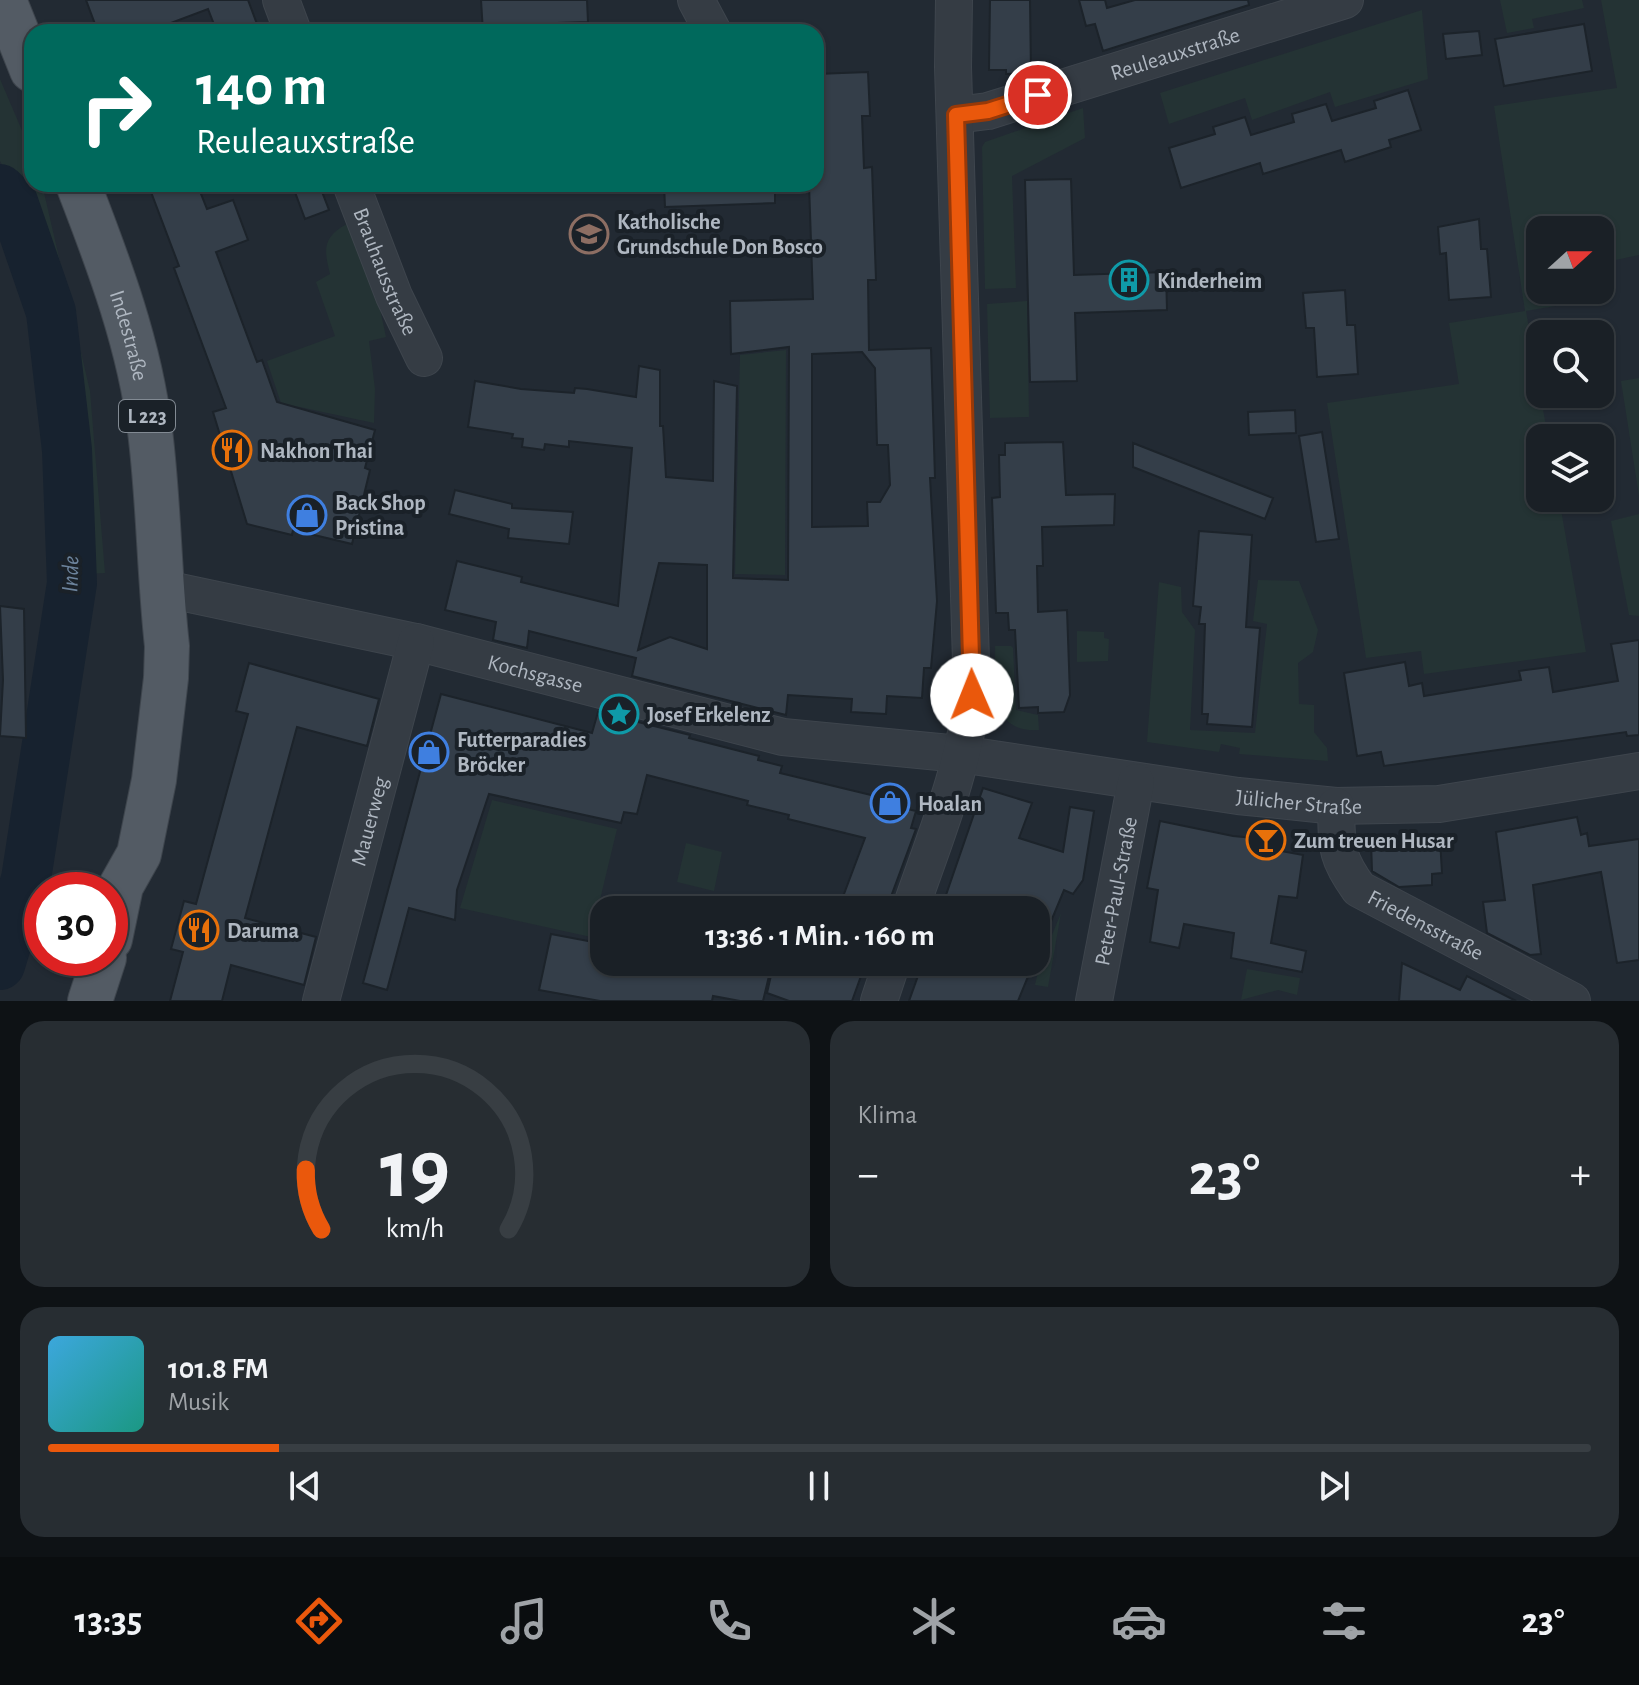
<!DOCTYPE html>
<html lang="de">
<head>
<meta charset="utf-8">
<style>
  body { margin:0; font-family:"Alegreya Sans",sans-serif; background:#272d32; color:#f1f3f6; height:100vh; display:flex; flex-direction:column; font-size:30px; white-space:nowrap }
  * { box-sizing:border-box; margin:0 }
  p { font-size:26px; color:#9fa3a7 }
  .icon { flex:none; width:44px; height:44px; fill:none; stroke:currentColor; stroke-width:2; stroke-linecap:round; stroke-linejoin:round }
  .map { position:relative; height:1001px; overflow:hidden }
  .drawer { display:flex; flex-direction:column; gap:20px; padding:20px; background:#0e1215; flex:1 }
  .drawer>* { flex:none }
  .banner { position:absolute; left:24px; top:24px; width:800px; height:168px; border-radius:24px; box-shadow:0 2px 6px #0004,0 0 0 2px #383e43; background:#00695c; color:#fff; overflow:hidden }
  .needle { width:52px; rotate:69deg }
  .tools { position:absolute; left:1526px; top:216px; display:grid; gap:16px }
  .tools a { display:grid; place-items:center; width:88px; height:88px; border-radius:16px; background:#1a2026; box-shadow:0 2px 6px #0004,0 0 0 2px #383e43; font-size:40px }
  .speed { position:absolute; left:24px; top:872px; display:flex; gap:16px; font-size:40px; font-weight:700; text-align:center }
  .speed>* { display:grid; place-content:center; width:104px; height:104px; border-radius:50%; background:#1a2026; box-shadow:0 2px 6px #0004,0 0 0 2px #383e43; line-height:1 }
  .speed .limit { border:12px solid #d22; background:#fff; color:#111 }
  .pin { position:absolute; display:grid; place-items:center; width:68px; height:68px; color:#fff; margin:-34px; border:4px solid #fff; border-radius:50%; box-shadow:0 2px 8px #0007 }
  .me { position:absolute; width:88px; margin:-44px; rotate:359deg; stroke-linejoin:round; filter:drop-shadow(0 0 6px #0008) }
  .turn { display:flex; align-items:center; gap:28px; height:168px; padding:0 40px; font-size:36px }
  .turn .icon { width:104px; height:104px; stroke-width:2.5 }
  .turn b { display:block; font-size:56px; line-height:68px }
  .big { font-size:60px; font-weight:700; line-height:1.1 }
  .drawer .widget { flex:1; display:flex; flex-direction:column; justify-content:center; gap:12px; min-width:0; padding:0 28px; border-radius:24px; background:#272d32 }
  .drawer .dial { align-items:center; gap:0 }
  .dial svg { height:208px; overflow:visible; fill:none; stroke:#383e43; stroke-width:7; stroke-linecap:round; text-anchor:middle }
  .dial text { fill:#f1f3f6; stroke:none }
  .song { display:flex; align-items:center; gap:24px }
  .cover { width:96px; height:96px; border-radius:12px; background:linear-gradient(135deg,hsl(200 70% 55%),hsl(170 70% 35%)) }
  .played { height:8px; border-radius:4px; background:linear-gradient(90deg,#ea580c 15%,#383e43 15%) }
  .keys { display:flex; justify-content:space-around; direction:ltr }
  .heat { display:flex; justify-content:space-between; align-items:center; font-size:44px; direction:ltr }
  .drawer .tiles { flex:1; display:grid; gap:20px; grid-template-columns:1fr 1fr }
  .widget:last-child { grid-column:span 2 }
  .trip { position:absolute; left:590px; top:896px; width:460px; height:80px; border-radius:24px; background:#1a2026; box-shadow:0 2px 6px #0004,0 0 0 2px #383e43; font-weight:700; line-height:80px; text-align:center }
  .tabs { display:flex; height:128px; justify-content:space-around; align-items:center; background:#0a0d0f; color:#9fa3a7 }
  .tabs .icon { width:56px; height:56px }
  .tabs .current { color:#ea580c }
  .tabs b { font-size:36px; color:#f1f3f6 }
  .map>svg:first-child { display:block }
</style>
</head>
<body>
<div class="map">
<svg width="1639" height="1001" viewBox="0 0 1639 1001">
  <rect width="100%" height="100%" fill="#222a33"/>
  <path fill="#243334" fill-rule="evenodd" d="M1500 0H1582L1584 8 1532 19 1534 28 1507 33Z
    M1601 0H1639V255L1606 262 1614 296 1526 311 1548 438H1540V498H1559L1586 652 1424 674 1421 651 1366 658 1327 403 1459 384 1449 323 1525 311 1494 106 1617 88ZM1540 230H1600V290H1540Z
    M1422 10 1428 79 1335 107 1330 92 1252 120 1245 98 1169 124 1160 93Z
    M0 79 32 154V184H42L90 391 105 573 84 574 59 324 20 200 0 161Z
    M1083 108 1085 138 1012 176 1016 288 985 289 982 147 985 142Z
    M347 224 380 309 386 337 369 341 375 389 374 423 281 403 267 361 335 336 316 282 330 274C324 250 322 237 347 224Z
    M1027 301 1029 417 990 418 987 304Z
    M786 350 785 575 735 574 740 355Z
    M1639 378V496L1621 381Z
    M1639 514V616L1629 615 1611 521Z
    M1258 580 1299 581 1318 630 1313 652 1298 663 1299 704 1314 705V732L1327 748 1328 761 1239 754 1240 748 1221 744 1219 752 1147 742 1159 582 1181 587 1182 612 1195 630 1190 730 1255 733 1267 624 1253 621Z
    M1077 631 1104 632V638L1109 639 1108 661 1077 662Z
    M995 646H1011L1013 648 1016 710 1038 715 1039 730C987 733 996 683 995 646Z
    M492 800 617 829 591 937 460 908Z
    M686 843 722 852 714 891 677 882Z
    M1061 913 1048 987 1035 985 1039 967Z
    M1247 969 1300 978 1297 995 1278 990 1241 1000Z"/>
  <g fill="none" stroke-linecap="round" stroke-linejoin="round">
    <path stroke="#17222f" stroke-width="50" d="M0 189 13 202 51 312 67 450 72 583 26 879 0 965"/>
  </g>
  <path fill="#343e49" stroke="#1c232a" stroke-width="2" fill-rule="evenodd" d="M86 0H248L260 32H217L208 9 147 32H98Z
    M481 0H587L588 22 558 23V32H483Z
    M990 0H1030L1031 73 1006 74V70H989Z
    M1079 0H1105L1107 8 1135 0H1248L1249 5 1103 51 1095 24 1086 26Z
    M1584 24 1592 71 1504 86 1495 39Z
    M1479 31 1482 55 1446 59 1443 34Z
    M868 72 870 116H862L864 168 872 167 876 280H868L869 350 931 348 935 478H930L937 601 931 668H924L922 698 887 696 886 714 851 712 852 699 788 695 786 715 632 676 636 658 529 631 527 648 493 640 496 622 445 610 457 561 522 577 521 582 618 606 632 448 569 441V447L545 444 544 450 522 447 523 439 512 438 513 434 468 427 475 381 521 389 574 393 575 388 587 389 636 397 639 366 660 370V426H663L666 477 713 481 714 381 737 386 733 578 788 580 789 347 731 354 730 301 813 299 809 184H816V74ZM862 352 875 368 877 445H888L890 485 880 502H867L868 526 812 527V354ZM659 563 707 565V649L670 637 638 650Z
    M1408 90 1421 130 1389 140 1391 147 1345 162 1341 150 1263 174 1260 163 1181 188 1169 148 1215 134 1213 127 1245 117 1251 135 1294 122 1292 114 1326 104 1332 121 1376 108 1374 101Z
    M1071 179 1074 275 1166 272 1167 310 1075 313 1077 381 1030 382 1025 180Z
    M148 184H197L207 209 233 200 248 240 216 252 257 362 262 360 277 402 375 430 365 468 370 470 352 544 293 530 292 535 247 524 213 412 226 408 174 268 179 266Z
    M292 184H319L329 210 305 219Z
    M664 184H775V203L665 207Z
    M1479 219 1481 249H1487L1491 297 1449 300 1446 253 1440 254 1438 227Z
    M1345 290 1347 325H1355L1358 374 1317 377 1314 328H1306L1303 293Z
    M1295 410 1296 433 1249 435 1248 412Z
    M1322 432 1339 539 1316 542 1299 436Z
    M1063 442 1066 495 1115 494 1114 525 1042 527 1043 566H1037L1038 612 1067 610 1070 695 1064 712 1038 713V707L1019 708 1015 630H1009L1008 613H996L992 498 1000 497 999 455H1005V443Z
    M1133 443 1273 498 1265 519 1133 467Z
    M455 490 512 504V508L573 512 569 544 508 538 509 529 449 514Z
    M1199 531 1252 535 1246 627 1260 628 1252 727 1207 724 1208 714H1202L1205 624H1199L1201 607 1193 606Z
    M0 606 24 609 26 738 0 736 3 680Z
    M1639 640V735L1627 736 1626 732 1384 766 1381 752 1357 756 1344 673 1405 662 1409 686 1422 683 1424 696 1521 680 1519 671 1549 667 1553 692 1618 681 1611 644Z
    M249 663 379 699 367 746 297 727 245 918 316 937 304 985 231 965 222 1001H170L183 952 171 949 184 901 196 904 248 714 236 711Z
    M441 694 592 733 598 712 690 735 689 738 759 756 758 760 782 766 780 773 900 802 899 807 916 811 911 828 916 829 886 910H838L865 838 788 819 789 815 747 805 748 801 647 775 637 814 624 812 621 823 489 794 457 890 455 920 409 908 387 990 363 983Z
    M983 788 1032 803 1019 838 1063 852 1070 807 1094 811 1083 880 1073 894 1064 890 1037 955 1036 910H989L946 895Z
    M1577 817 1581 835 1587 833 1589 846 1639 839V960L1617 963 1601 872 1533 885 1541 954 1530 955 1487 933 1483 902 1505 900 1496 832Z
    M1160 821 1233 836 1284 841 1281 851 1303 855 1297 898 1279 896 1271 943 1306 951 1302 972 1231 958 1234 933 1184 924 1179 948 1150 942 1158 890 1147 888Z
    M1440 839 1442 873 1432 874V885L1399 887 1372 871 1371 842Z
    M551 934 604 944V962H693L769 976 763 1001H740L713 996 712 1001H600L539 990Z
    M774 962H866L852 1001H789L767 993Z
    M923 962H1034L1018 1001H909Z
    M1402 963 1460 990 1467 976 1516 1001H1399Z"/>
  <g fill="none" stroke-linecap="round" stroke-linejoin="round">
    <g stroke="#3e454d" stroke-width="38">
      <g id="minor">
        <path d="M281 0 293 32"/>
        <path d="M696 0 713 32"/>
        <path id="s1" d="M956 115 988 111 1345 0"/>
        <path id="s2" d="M351 184 394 296 424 358"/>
        <path id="s3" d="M161 588 416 642 783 737 960 754 1238 796 1336 806 1439 804 1639 771"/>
        <path id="s4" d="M1336 806C1337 846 1335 856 1359 889L1572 1001"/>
        <path d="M910 910C934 840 964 769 972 695L953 67 954 0"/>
        <path id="s5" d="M321 1001 416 642"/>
        <path d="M879 1001 892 962"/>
        <path id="s6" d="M1094 1001 1136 782"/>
      </g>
    </g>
    <g stroke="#3e454d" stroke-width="46">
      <g id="major">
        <path d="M4 0 32 70"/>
        <path id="s7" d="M78 184C109 264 140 346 150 431 159 502 159 575 167 646L166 678 154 780 139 854 121 886 110 939"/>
        <path d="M90 1001 104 958"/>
      </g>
    </g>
    <use href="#minor" stroke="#353c44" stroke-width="36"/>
    <use href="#major" stroke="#535b64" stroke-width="44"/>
  </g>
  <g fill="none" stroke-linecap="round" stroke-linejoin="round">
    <g stroke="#983908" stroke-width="20">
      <path id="route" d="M972 695 956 115 988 111 1038 95"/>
    </g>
    <use href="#route" stroke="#ea580c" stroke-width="14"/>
  </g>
  <defs>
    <g id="school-ring" transform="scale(2)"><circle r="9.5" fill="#1a2128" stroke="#8d6e63" stroke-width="1.5"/><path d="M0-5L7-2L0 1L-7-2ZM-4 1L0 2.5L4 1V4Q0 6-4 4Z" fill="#8d6e63"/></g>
    <g id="building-ring" transform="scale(2)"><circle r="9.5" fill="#1a2128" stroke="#0f9aa8" stroke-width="1.5"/><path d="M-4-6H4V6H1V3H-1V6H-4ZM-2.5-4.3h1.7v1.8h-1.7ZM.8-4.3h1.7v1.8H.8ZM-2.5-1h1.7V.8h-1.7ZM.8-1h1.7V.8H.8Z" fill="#0f9aa8"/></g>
    <g id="restaurant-ring" transform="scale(2)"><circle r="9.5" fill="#1a2128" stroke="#e8710a" stroke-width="1.5"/><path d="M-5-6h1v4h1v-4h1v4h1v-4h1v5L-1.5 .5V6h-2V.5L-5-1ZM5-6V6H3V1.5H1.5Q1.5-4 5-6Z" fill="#e8710a"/></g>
    <g id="shop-ring" transform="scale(2)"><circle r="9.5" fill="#1a2128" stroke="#3f7fe0" stroke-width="1.5"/><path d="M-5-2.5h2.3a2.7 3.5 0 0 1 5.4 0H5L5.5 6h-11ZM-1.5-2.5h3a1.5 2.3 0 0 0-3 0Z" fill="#3f7fe0"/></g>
    <g id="sight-ring" transform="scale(2)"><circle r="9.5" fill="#1a2128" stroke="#0f9aa8" stroke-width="1.5"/><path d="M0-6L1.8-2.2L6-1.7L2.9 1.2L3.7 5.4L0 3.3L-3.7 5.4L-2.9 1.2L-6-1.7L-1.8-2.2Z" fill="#0f9aa8"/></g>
    <g id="bar-ring" transform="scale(2)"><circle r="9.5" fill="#1a2128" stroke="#e8710a" stroke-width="1.5"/><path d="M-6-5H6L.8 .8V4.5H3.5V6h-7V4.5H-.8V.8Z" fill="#e8710a"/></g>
  </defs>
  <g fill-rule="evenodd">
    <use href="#school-ring" x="589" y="234"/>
    <use href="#building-ring" x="1129" y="280"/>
    <use href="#restaurant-ring" x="232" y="450"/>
    <use href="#shop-ring" x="307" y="515"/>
    <use href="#sight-ring" x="619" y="714"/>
    <use href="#shop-ring" x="429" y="752"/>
    <use href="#shop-ring" x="890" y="803"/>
    <use href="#bar-ring" x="1266" y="840"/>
    <use href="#restaurant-ring" x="199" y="930"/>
  </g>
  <g text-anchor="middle" stroke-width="8" stroke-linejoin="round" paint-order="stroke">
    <rect fill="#1a2128" stroke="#828a93" stroke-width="2" x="119" y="400" width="56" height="32" rx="6"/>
    <g font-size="20" font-weight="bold" fill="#afb7c1">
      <text x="147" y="423">L 223</text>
    </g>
    <g font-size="22" fill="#afb7c1" stroke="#1a2128">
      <text dy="8" stroke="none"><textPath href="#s1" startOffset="228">Reuleauxstraße</textPath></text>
      <text dy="8" stroke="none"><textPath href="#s2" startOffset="94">Brauhausstraße</textPath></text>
      <text dy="8" stroke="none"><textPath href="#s7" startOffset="160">Indestraße</textPath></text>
      <text dy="8" stroke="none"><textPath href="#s3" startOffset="384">Kochsgasse</textPath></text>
      <text dy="8" stroke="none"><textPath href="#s3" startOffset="1160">Jülicher Straße</textPath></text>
      <text dy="8" stroke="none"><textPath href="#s5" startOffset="186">Mauerweg</textPath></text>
      <text dy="8" stroke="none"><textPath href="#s6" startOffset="112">Peter-Paul-Straße</textPath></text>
      <text dy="8" stroke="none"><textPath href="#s4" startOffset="164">Friedensstraße</textPath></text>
    </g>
    <g font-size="22" font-weight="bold" fill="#afb7c1" stroke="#1a2128" text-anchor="start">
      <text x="617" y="229">Katholische<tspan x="617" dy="25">Grundschule Don Bosco</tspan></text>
      <text x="1157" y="288">Kinderheim</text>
      <text x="260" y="458">Nakhon Thai</text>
      <text x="335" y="510">Back Shop<tspan x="335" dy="25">Pristina</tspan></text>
      <text x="647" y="722">Josef Erkelenz</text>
      <text x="457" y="747">Futterparadies<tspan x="457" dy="25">Bröcker</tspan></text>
      <text x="918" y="811">Hoalan</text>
      <text x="1294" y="848">Zum treuen Husar</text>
      <text x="227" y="938">Daruma</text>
    </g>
    <g font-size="24" font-style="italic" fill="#6c839c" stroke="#1a2128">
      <text transform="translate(70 574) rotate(-88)" y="8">Inde</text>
    </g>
  </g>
</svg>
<div class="tools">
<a><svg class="needle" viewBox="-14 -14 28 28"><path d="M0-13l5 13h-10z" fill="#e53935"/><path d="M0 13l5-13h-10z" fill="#9fa3a7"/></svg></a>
<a><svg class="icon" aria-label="search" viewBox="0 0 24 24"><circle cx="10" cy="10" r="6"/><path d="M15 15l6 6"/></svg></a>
<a><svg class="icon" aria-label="layers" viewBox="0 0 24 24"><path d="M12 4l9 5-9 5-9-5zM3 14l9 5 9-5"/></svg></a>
</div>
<div class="speed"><div class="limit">30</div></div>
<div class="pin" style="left:1038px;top:95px;background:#d93025"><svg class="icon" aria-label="arrive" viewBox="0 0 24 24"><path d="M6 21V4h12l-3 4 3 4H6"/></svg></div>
<svg class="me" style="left:972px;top:695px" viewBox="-20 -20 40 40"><circle r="19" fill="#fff"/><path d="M0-13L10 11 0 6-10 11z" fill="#ea580c"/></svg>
<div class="trip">13:36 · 1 Min. · 160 m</div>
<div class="banner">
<div class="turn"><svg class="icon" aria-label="right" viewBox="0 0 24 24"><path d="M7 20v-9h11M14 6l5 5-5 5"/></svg><div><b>140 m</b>Reuleauxstraße</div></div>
</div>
</div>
<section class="drawer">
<div class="tiles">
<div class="widget dial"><svg viewBox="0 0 100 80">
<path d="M14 69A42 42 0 1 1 86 69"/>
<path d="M14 69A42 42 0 0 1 8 46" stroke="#ea580c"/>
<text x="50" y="56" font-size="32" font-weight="700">19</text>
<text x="50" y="72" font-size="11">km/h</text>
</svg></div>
<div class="widget"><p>Klima</p>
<div class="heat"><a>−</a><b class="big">23°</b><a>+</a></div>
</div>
<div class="widget">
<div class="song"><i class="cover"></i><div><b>101.8 FM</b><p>Musik</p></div></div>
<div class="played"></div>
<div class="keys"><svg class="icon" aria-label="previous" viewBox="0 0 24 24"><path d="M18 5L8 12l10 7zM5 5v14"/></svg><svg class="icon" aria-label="pause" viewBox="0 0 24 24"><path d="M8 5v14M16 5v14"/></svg><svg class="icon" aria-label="next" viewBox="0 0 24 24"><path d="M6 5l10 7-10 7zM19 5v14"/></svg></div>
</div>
</div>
</section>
<nav class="tabs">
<b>13:35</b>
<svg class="icon current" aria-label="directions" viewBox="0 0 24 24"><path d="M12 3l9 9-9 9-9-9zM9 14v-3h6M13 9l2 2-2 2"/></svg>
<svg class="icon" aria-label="music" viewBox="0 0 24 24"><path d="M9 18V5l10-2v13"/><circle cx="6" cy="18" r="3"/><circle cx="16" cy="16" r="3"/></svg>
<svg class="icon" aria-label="phone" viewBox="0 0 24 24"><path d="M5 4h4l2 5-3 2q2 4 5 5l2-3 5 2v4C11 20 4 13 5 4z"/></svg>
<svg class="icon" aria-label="climate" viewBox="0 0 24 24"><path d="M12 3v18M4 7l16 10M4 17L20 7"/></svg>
<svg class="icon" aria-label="car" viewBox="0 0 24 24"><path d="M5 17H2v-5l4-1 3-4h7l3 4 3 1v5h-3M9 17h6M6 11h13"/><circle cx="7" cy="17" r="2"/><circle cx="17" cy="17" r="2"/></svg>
<svg class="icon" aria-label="filters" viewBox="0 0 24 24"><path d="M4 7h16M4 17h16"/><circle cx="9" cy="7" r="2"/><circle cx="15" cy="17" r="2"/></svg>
<b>23°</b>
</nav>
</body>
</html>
